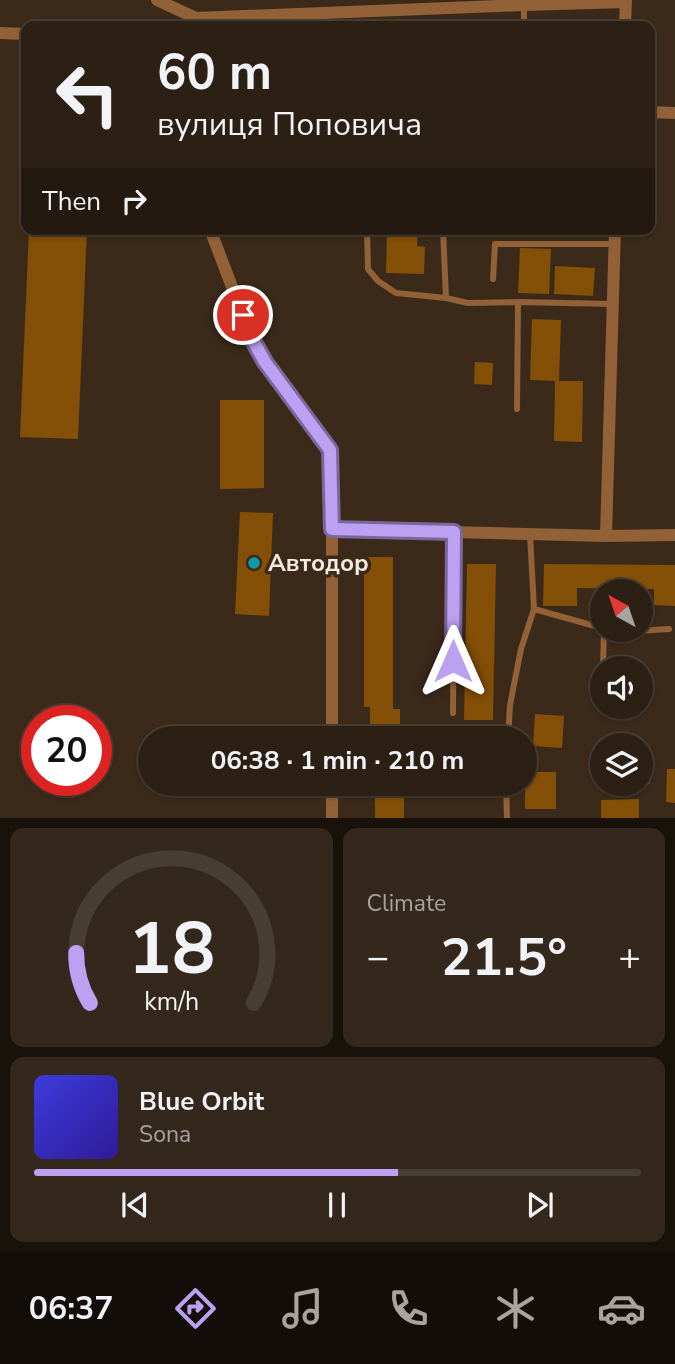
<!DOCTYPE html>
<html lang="en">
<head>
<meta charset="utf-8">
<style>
  body { margin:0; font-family:"Nunito Sans",sans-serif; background:#34281d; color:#f1f3f6; height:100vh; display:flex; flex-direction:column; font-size:26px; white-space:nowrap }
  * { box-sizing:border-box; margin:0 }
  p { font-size:23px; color:#a6a3a0 }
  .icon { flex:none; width:38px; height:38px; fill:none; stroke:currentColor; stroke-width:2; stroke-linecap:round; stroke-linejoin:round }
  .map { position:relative; height:818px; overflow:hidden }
  .side { display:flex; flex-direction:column; gap:10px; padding:10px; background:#18120b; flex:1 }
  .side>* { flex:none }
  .top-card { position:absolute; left:21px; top:21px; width:634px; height:214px; border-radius:14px; box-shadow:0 2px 5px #0004,0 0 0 2px #483e34; background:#2c2014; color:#f1f3f6; overflow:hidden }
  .needle { width:46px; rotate:320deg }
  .tools { position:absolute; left:590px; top:579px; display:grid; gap:14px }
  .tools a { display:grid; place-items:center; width:63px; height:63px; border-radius:50%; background:#2c2014; box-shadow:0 2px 5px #0004,0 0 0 2px #483e34; font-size:35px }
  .speed { position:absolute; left:21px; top:705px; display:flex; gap:14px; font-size:35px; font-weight:700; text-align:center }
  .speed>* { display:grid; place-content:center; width:91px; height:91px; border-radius:50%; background:#2c2014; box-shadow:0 2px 5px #0004,0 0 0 2px #483e34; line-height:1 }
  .speed .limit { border:10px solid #d22; background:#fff; color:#111 }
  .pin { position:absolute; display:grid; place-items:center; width:60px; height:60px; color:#fff; margin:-30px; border:4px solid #fff; border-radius:50%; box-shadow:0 2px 7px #0007 }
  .me { position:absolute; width:77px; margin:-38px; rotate:0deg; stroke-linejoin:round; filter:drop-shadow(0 0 5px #0008) }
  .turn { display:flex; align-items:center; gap:24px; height:147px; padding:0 21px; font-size:32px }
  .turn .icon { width:91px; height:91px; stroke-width:2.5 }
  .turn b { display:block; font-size:49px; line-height:60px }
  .then { display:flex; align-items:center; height:66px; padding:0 21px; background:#0003; gap:14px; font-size:26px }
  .big { font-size:52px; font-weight:700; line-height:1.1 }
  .side .tile { flex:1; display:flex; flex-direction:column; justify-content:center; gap:10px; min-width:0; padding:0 24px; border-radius:14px; background:#34281d }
  .side .dial { align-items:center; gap:0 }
  .dial svg { height:182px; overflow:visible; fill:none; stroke:#483e34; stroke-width:7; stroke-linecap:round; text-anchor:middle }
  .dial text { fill:#f1f3f6; stroke:none }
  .song { display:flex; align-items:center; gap:21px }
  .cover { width:84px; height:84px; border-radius:10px; background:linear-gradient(135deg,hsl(240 70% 55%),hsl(250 70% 35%)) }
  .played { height:7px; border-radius:4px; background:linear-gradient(90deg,#bca0f2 60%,#483e34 60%) }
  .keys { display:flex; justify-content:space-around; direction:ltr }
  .heat { display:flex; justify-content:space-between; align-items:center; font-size:38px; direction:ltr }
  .side .tiles { flex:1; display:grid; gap:10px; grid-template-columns:1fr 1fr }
  .tile:last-child { grid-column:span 2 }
  .trip { position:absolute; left:138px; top:726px; width:399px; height:70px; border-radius:35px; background:#2c2014; box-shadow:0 2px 5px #0004,0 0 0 2px #483e34; font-weight:700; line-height:70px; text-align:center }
  .dock { display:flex; height:112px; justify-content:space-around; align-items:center; background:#120d08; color:#a6a3a0 }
  .dock .icon { width:49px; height:49px }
  .dock .active { color:#bca0f2 }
  .dock b { font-size:32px; color:#f1f3f6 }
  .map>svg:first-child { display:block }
</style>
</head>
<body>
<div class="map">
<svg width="675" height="818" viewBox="0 0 675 818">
  <rect width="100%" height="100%" fill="#3b2a1a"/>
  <path fill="#844f07" d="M247 21 360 24V26H247Z
    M29 229H87L78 439 20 437Z
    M387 229H418L417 246 425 247 424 274 386 273Z
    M562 229H594V232H562Z
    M520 248 551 249 549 294 518 293Z
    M555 266 595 268 593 296 554 294Z
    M532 319 561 320 559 381H583L582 442 554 441 555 381 530 380Z
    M475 362 493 363 492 385 474 384Z
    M220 400H264V488L220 489Z
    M240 512 273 513 269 616 235 614Z
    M364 557H393V709H400V738H370V707H364Z
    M467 564H496L493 720H464Z
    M544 564 675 565V606L654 605V589L577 588V606H543Z
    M535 714 564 716 562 748 533 746Z
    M640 759H650V784H640Z
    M667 769H675V803L666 802Z
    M525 772H556V809H525Z
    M375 784H404V818H375Z
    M639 799V818H601V800Z"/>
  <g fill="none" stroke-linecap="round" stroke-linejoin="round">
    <path stroke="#926137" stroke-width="6" d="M524 26V5
      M367 229 368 269 378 281 396 293 446 298
      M443 229 446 298 468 303 518 302
      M493 279 495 244H614
      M517 409 518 302 613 304
      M534 609 602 628
      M613 630 620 632 669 629
      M603 668 604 630
      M453 713 454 533
      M508 738 510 705 521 649 534 609 530 534
      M506 784 507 818"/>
    <path stroke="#926137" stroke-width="12" d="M157 0 196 18 524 5 626 2
      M625 26 626 0
      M0 33 26 34
      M649 112 675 113
      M210 229 251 337 265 362 330 450 332 529V738
      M332 529 606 536 675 535
      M606 536 615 229
      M332 818V784"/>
  </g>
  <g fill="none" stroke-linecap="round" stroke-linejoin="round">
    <g stroke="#7a689d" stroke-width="18">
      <path id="route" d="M243 315 251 337 265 362 330 450 332 529 454 532 453 661"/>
    </g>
    <use href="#route" stroke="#bca0f2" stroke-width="12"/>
  </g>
  <circle fill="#0f9aa8" stroke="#3b2a1a" stroke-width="2.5" cx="254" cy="563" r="7"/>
  <g text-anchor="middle" stroke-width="7" stroke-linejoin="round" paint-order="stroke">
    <g font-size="24" font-weight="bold" fill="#f7ece2" stroke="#3b2a1a" text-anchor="start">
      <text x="268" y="571">Автодор</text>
    </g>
  </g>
</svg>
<div class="tools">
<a><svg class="needle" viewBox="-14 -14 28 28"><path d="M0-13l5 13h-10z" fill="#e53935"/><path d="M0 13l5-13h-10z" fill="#a6a3a0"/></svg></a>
<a><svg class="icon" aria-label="sound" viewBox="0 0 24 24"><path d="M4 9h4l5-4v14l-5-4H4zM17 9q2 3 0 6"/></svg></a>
<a><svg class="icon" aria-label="layers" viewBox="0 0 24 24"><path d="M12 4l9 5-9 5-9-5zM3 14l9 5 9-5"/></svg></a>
</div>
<div class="speed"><div class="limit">20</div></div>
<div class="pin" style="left:243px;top:315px;background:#d93025"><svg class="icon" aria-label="arrive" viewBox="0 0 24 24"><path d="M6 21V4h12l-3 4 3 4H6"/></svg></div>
<svg class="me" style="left:453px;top:661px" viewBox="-20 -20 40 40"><path d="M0-17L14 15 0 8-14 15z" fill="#bca0f2" stroke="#fff" stroke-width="4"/></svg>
<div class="trip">06:38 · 1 min · 210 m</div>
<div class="top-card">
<div class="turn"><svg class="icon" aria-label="left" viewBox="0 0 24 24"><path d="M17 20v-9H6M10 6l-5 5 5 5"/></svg><div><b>60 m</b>вулиця Поповича</div></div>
<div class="then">Then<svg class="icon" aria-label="right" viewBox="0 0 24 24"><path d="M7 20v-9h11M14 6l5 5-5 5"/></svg></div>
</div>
</div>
<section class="side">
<div class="tiles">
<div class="tile dial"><svg viewBox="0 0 100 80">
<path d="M14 69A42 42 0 1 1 86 69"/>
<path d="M14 69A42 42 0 0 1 8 47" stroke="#bca0f2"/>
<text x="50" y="56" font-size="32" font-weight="700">18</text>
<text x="50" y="72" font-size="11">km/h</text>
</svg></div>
<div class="tile"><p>Climate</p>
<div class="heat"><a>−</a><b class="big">21.5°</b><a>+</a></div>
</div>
<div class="tile">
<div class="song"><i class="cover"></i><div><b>Blue Orbit</b><p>Sona</p></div></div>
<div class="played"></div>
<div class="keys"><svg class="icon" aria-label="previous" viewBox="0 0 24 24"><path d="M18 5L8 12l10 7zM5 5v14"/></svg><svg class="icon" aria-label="pause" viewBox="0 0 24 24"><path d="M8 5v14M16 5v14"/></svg><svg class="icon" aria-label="next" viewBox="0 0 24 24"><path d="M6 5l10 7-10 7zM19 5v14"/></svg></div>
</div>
</div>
</section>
<nav class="dock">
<b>06:37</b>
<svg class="icon active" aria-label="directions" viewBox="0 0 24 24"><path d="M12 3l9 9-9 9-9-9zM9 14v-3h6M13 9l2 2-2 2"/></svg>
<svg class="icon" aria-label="music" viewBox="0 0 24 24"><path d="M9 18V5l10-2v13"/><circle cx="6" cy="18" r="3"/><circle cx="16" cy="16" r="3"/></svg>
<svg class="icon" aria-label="phone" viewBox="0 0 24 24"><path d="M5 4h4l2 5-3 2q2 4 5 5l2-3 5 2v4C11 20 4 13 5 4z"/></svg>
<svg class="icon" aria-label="climate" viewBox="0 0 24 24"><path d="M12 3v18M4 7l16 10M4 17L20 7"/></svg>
<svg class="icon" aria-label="car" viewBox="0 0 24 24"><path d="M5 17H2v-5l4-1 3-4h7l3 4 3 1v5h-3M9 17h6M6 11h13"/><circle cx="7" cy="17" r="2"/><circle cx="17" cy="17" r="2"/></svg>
</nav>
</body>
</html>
